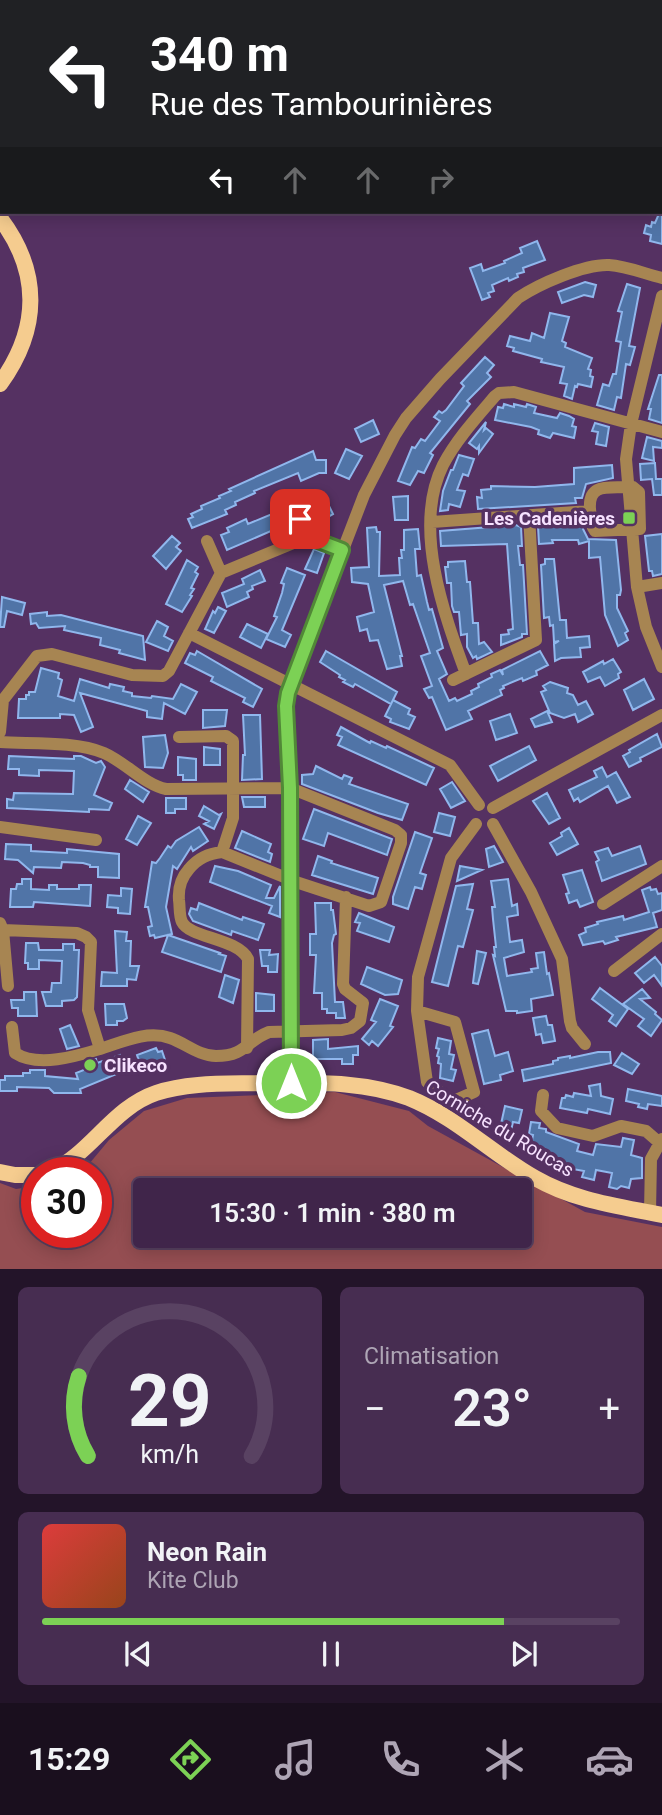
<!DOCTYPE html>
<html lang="fr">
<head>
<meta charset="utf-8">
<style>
  body { margin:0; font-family:Roboto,sans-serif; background:#472d51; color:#f1f3f6; height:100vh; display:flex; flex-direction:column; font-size:26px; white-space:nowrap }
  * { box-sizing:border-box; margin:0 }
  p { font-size:23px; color:#aea5b5 }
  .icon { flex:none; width:38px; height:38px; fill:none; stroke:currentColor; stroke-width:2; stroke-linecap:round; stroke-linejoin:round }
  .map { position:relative; height:1269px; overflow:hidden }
  .sheet { display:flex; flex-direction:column; gap:18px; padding:18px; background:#231429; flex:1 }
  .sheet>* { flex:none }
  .banner { position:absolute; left:0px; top:0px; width:663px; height:214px; box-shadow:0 4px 18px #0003,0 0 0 2px #594262; background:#202124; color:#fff; overflow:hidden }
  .speed { position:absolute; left:21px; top:1157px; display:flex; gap:14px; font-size:35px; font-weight:700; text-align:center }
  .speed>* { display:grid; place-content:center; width:91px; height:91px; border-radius:50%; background:#40254a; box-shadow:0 4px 18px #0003,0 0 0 2px #594262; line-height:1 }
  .speed .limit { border:10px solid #d22; background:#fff; color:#111 }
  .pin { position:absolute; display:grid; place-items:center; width:60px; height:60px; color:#fff; margin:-30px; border-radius:14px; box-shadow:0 4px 10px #0006 }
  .me { position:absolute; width:77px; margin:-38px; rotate:0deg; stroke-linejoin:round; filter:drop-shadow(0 0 5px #0008) }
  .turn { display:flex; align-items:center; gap:24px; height:147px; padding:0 35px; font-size:32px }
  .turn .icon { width:91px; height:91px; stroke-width:2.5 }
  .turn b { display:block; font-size:49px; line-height:60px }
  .lanes { display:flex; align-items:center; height:66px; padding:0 35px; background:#0003; justify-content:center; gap:35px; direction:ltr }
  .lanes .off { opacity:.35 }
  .big { font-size:52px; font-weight:600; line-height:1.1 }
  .sheet .tile { flex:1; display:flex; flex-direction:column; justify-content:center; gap:10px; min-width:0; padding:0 24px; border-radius:10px; background:#472d51 }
  .sheet .dial { align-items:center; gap:0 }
  .dial svg { height:182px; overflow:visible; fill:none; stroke:#594262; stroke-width:7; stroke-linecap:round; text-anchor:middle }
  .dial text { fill:#f1f3f6; stroke:none }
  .song { display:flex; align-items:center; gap:21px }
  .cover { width:84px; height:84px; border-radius:10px; background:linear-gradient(135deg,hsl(0 70% 55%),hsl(20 70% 35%)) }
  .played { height:7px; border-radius:4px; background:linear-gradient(90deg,#7cd155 80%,#594262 80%) }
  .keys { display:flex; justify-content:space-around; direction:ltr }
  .heat { display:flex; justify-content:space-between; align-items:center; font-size:38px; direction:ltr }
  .sheet .tiles { flex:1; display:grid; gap:18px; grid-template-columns:1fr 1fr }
  .tile:last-child { grid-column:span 2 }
  .trip { position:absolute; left:133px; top:1178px; width:399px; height:70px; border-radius:7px; background:#40254a; box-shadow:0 4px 18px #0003,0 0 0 2px #594262; font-weight:600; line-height:70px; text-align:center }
  .menu { display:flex; height:112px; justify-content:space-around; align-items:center; background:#1a0f1e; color:#aea5b5 }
  .menu .icon { width:49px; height:49px }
  .menu .active { color:#7cd155 }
  .menu b { font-size:32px; color:#f1f3f6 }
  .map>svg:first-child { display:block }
</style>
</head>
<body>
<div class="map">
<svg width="662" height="1269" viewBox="0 0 662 1269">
  <rect width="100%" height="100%" fill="#553162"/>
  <path fill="#954e52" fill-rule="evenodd" d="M335 1092 409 1111 428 1126 585 1212 662 1227V1269H0V1183L16 1189 37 1186V1232H96V1172H73L89 1164 109 1140 144 1111 187 1098ZM145 1190H520V1236H145Z"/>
  <path fill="#5074a7" stroke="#90b7ed" stroke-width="2" d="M662 207V244L650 241 651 235 644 233 646 225 651 227 652 222 655 223Z
    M537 241 545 260 523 268 524 272 517 274 518 277 509 281 508 278 492 285 494 291 488 293 490 297 482 300 470 268 481 264 483 271 505 263 504 261 522 253 520 248Z
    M585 282 596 285 593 297 584 295 562 303 558 292Z
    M627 284 640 288 629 346 635 347 630 365 626 364 621 398 617 397 614 410 597 405 603 384 609 386 613 374H616L621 342 616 341 622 312 618 311Z
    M550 313 569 317 562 341 566 343 565 347 592 358 588 369 591 370 590 376 593 377 591 387 578 384 577 387 575 386 572 399 564 396 567 384 560 383 564 367 541 362 542 359 513 351 514 348 507 346 510 336 530 341 532 333 544 338Z
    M485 357 494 365 487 373 491 377 467 401 470 404 430 453 433 455 424 473 418 471 410 485 398 481 412 447 415 448 421 439 425 441 440 421 434 417 439 411 442 413 446 410 464 386 461 383Z
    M659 375H662V423L649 419 651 409H648Z
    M504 404 514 407V404L526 407 527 404 536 407 534 413 557 418 560 413 569 416 574 419 572 426 576 427 574 438 553 433 550 438 538 434 539 430 531 427 495 420 498 407 503 408Z
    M373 420 379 434 361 442 355 429Z
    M486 422 484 430 486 428 493 434 479 453V446L477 449 469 443Z
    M595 423 609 427 606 446 596 444 598 432 592 431Z
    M647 437 662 441V448L653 447 654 461 642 458Z
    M346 449 362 456 349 479 335 473Z
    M313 451 316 460H326V473H319L301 481 298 473 254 491 255 493 235 502 236 505 225 510 227 514 192 528 188 519 193 517 191 514 202 509 201 506 220 498 219 496 231 491 229 489Z
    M459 455 474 459 468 476 463 474 457 490 465 491 460 507 449 504 448 510 440 511 443 491 451 470H453Z
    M655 463 656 479H662V495H654L652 479 641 480 640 464Z
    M612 465 613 478 586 484 582 498H575L576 503 478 509 477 497 482 498 481 490 491 489V486L535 487 574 484V468Z
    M408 496V520H395L393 497Z
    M327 502 333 514 314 525 307 512Z
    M272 514 278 528 227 550 221 535 229 532 227 528 246 519 248 524Z
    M582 521 583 529 588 539 616 540 621 590 620 595H617V608L628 631 625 633 628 640 618 646 605 615 600 557 589 558V541L579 544 578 540H552L553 543 539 544 538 526 544 525V523Z
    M516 525 521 527 522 546H518L520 565H523L527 634H522V637L501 645V635L509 634 508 630 513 629 507 544 441 546 440 531Z
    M376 527 377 532H380L379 576 400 575 399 558H402L401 550H404V530L418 529 420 549H415L417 576 421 575 427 602 429 610 432 609 443 648 437 651 447 674 439 679 449 701 455 698 457 701 472 694 471 691 479 687 478 684 492 677 491 674 500 670 503 675 502 670 540 651 548 665 536 671 537 675 523 681 522 678 503 686 504 688 500 690 502 695 468 711 472 719 446 730 432 697 429 698 424 689 432 686 421 656 430 653 413 604 410 605 403 581 384 585 402 656H400L402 666 387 669 378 640 370 641 367 629 360 631 357 617 374 612 368 584 352 582 351 568 369 567 367 528Z
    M662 534V574L653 576 652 571H649L645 536Z
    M172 536 180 543 176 547 181 551 166 569 153 556Z
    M314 549 324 553 317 573 305 569Z
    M545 559H554L560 620H566L567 638 589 636 590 647 580 648 581 657 561 658 555 661 554 644 559 641 554 642 553 625 550 626 549 617 544 618 541 565 545 564Z
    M187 560 198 567 195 572 198 574 191 588 194 589 190 595 192 596 182 612 166 604Z
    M465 561 467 582H470L473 623H478L479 644 484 642 492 652 477 659 476 656 473 658 467 647V634L461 635 459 612H454L452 606 451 583H447L445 567H448V562Z
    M287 568 305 575 282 630 291 635 285 647 266 639 277 617 274 616 282 593 284 584 281 583Z
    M260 570 265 581 252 586 253 589 247 592 249 597 227 607 222 593 244 584 242 579Z
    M2 597 25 603 22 615 7 611 4 627H0Z
    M218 607 226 611 214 633 205 629 206 627 213 611 215 613Z
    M47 612V616L61 615 143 636 145 660 119 653 120 650 100 645 101 638 64 630 65 626 39 628 36 623 31 624 30 614Z
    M157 621 168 627 164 636 173 641 168 651 146 642Z
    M247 624 268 634 261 648 240 637Z
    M197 651 262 689 253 707 243 702 245 698 211 681 213 677 185 663 190 653 195 655Z
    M326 651 397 692 391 704 355 684 353 687 343 682 345 680 339 677 340 675 320 662Z
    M613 659 621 672 618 674 619 678 605 686 600 677 588 682 583 672 603 661 604 664Z
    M41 668 59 673 58 678 62 680 58 696 74 701 80 679 109 688 110 684 124 687 123 691 132 693V696L151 698 152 696 173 699 181 684 197 692 185 714 164 703 162 719 147 717V711L80 693 93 727 81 732 74 715 60 714V718H18L19 699H26V695H29V692H35Z
    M644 679 654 699 633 710 624 690Z
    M550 682 568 688 567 693 573 695 578 705 586 701 593 714 578 722 575 714 564 718 550 713 541 692 546 690 543 686Z
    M393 700 410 709 408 714 415 717 409 729 390 722 391 719 385 716Z
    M203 710H227L225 726 203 728Z
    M547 711 552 722 535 727 531 719Z
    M510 714 517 733 496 740 490 721Z
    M243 715H260L262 779 242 780 243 755H245Z
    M341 727 370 743 371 741 386 748 387 746 434 768 426 785 338 745 342 737 337 735Z
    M657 734 662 747 640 758 641 761 629 767 623 756 630 752 629 750Z
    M165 735 168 753 163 768 145 767 143 737Z
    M529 746 536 760 498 781 490 766Z
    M204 747 220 749V765H204Z
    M9 756 74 759V756H81L96 763 101 761 105 767 94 795 112 803 109 810 89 809V812L7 808V799L13 800 14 793 73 794 74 771 39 770V776L19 775V769H8Z
    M178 757 196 759V780H183V775H178Z
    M316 766 342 779 344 775 352 778 349 784 408 804 402 820 378 813 302 784V775L313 774Z
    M602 767 607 777 616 772 630 797 617 803 608 786 580 802 578 798 574 801 569 790 597 777 594 771Z
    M130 780 149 792 143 802 125 789Z
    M452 782 465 801 451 808 440 789Z
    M547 793 560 818 549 824 533 801Z
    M242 797H265V807H244Z
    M166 798H186V809H175V813H166Z
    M204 806 219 815 221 814 214 829 204 824 209 821 199 816Z
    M314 809 392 839 387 855 328 833 324 846 303 839Z
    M439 813 455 817 450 836 434 832Z
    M138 816 151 823 137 845 126 839Z
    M199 827 208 841 193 851 191 847 177 869 173 866 166 907 172 934 155 938 154 935 150 936 148 927 152 926 148 907H145L152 862 156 863 160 858 168 846 171 848 176 841Z
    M569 828 578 844 557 855 550 843 562 836 561 833Z
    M242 831 271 844 268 852 272 854 270 862 235 848Z
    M415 832 432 838 420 873 426 875 422 889 415 887 408 909 393 904V897Z
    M6 844 31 845V851L67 853V849L119 854V878L98 877V867H90V865L83 863 62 862 61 868 34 867 33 873 18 860 5 859Z
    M494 846 503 862 489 867 486 849Z
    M640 846 646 864 602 881 596 862 599 860 595 852 608 848 612 856Z
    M318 856 332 861 331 863 378 878 373 894 312 875Z
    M215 866 238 871 271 885 266 898H274L280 886V917L269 913 272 906 210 882Z
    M460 866 482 870 457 881Z
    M582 870 593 902 580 907 577 900 569 903 566 894 569 893 563 875Z
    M22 879H31V889L49 890V885H57V889H79V885H91L90 906 34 902 33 907H10L11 889H16L17 884H22Z
    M508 879 512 906 517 904 518 915 507 917 510 942 522 940 524 952 504 958 507 976 532 972 531 969 538 968 536 953 544 952 547 974 549 973 553 995 531 999 532 1011 517 1013V1011H506L493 955 495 956 494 947H496L493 919 492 907H495L491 881Z
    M473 884 467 909 473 910 463 947 458 946 448 986 432 982 456 886Z
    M650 887 651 890 656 889 658 894 662 893V910L653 913 657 927 616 937 618 940 605 944 603 941 583 945 579 935 586 932 585 928 598 924 597 922 623 916 624 920 649 912 642 890Z
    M121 888 132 889 130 914 118 913V908L107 907 108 895 121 896Z
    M199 903 242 920 243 917 264 924 258 940 232 931 231 935 193 921 189 914 191 908 197 910Z
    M315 903H331V910H333L336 934 334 935 332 943 335 1002H343L345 1018H336V1013H327V1009H322V993H314L316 955H310V934H316Z
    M359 913 394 927 389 942 357 931 360 923 355 922Z
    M115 931 127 932 126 941H131L130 966H139L136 980 127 979V986H101L102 972 117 973Z
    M168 935 220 953 219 954 226 956 221 972 162 952Z
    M26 943H38L39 950H63V944H74V950H79L77 997 74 1000 62 1001V1006H46L42 992H51L52 983H61L62 961 39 960V969H28V963H25Z
    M260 950H270L269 955 278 954 277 972H268V966H262Z
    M477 951 486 953 478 984 473 983Z
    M655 957 662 966V986L654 975 644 983 635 973Z
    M367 967 402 980 398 994 385 995 361 984Z
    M225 975 239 980 233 1003 219 997Z
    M600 988 628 1009 616 1026 609 1021 613 1015 592 999Z
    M642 989 650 998 640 999 656 1012 655 1014 662 1020 651 1036 638 1026 644 1019 623 1004Z
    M24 992H36L37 1016H18V1008H12L11 1000H24Z
    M256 993 274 995V1011H256Z
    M380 999 398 1006 390 1026 393 1027 378 1046 372 1041 369 1045 362 1039 376 1022 371 1020Z
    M105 1004H124L127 1018 123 1021H117V1025H106Z
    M546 1016 548 1025H552L555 1041 543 1043 541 1034 536 1035 533 1018Z
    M70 1025 79 1046 67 1049 60 1029Z
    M488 1030 495 1056 508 1052 513 1071 500 1075 501 1080 484 1084 472 1034Z
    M438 1038 451 1041 449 1054 454 1055 451 1069 456 1070 453 1081 440 1078 441 1064 438 1063 439 1057 437 1056 439 1049 436 1048Z
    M328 1039V1049L358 1046V1055H353V1064H342V1059H313V1040Z
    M156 1048 158 1052 162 1051 165 1060 136 1070 134 1063 139 1061 137 1055Z
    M598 1052H610L611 1063 524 1081 522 1070 553 1064V1061L558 1060V1058L570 1056V1058Z
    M622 1053 639 1064 632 1074 614 1065Z
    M120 1055 124 1068 118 1070 119 1073 80 1089 81 1093H54L49 1088 17 1087V1091H0V1080H5V1076H23V1073H30V1070H45V1076L78 1079 76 1073 89 1068 87 1062 96 1059 97 1063Z
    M600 1084 601 1096 613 1099 610 1114 588 1109 587 1113 560 1108 562 1098H565L566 1095 573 1097 574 1093 591 1096 589 1086Z
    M628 1089 662 1096V1106L648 1104 647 1109 638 1107 639 1104 626 1101Z
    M505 1106 522 1110 519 1123 513 1122 510 1135 499 1133Z
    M531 1122 540 1123 539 1128 546 1129V1132L579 1144 577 1151 593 1155 596 1144 621 1147 623 1138 634 1140 631 1155 642 1158V1178L631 1179 629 1188 621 1186 617 1189 609 1187 612 1173 596 1170 594 1180 582 1177 584 1171 556 1166 557 1161 533 1155 530 1151 533 1135 529 1134Z"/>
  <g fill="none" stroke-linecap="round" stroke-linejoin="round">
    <path stroke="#a78552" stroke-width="12" d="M22 0 23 2
      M0 127 2 126
      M662 296 631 424 626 459 637 587 646 627 662 667
      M633 487 639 492 640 529 595 531C590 524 591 518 590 509 588 481 611 489 633 487Z
      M292 502 308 537
      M280 507 303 497
      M432 522 590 511
      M207 541 221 573
      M637 587 662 583
      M189 633 450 765 479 805
      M466 674C444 614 412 527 443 465 456 440 477 417 495 396L499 393 514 392 662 432
      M453 680 536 640 529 515
      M0 732 3 700 37 656 52 654 132 675 163 676 169 671 221 573 308 537 342 550
      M179 737 226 736 233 741V818L222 852C208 854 198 858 189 869 181 878 178 888 179 900 180 907 179 916 182 922 190 938 237 938 248 959L247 1048
      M0 742C32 744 75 741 104 753 125 762 145 785 166 789L290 788 395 830 401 835V843L381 902 369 906 299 883 222 852
      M493 808 662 715
      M493 824 531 892 562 959 570 1021 572 1028 585 1044
      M0 827 96 840
      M603 904 662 866
      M0 923 3 930 77 933 86 937 91 942 88 1010 100 1049C122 1042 147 1030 170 1038 185 1043 199 1056 216 1056 246 1056 247 1040 269 1032L342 1030 351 1028 360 1021 363 1003 345 989 343 984 346 897
      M3 930 8 986
      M614 971 662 934
      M417 1011 455 1022 474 1092 456 1100 449 1099 427 1082 417 1011 418 977 451 858 476 824
      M12 1027 15 1053C38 1068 77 1056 100 1049
      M291 1083 290 788 286 706 288 693 364 495 395 435 406 418 440 379 518 298C539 284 584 264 609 265 627 266 645 274 662 278
      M543 1095 541 1111 557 1128 593 1136 621 1126 646 1131 662 1145
      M650 1212 651 1159 662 1139"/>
    <path stroke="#f5cc8f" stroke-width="16" d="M0 218C41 272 40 329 0 384
      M0 1172 15 1175H37
      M50 1172C91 1154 112 1108 156 1093 189 1082 227 1084 262 1083 312 1083 361 1080 409 1098 456 1117 491 1153 535 1178 575 1201 618 1206 662 1215"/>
  </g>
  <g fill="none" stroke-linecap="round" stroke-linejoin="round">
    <g stroke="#518837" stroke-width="18">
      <path id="route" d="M291 1083 290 788 286 706 288 693 342 550 308 537 300 519"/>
    </g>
    <use href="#route" stroke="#7cd155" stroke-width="12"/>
  </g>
  <g fill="#7cd155" stroke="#553162" stroke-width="2.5">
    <rect x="622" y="511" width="14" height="14" rx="3.5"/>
    <circle cx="90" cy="1065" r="7"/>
  </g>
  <g text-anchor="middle" stroke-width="7" stroke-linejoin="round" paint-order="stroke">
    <g font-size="19" font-weight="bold" fill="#f7e2ff" stroke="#553162" text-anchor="end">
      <text x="615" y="525">Les Cadenières</text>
      <text x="104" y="1072" text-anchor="start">Clikeco</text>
    </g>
    <g font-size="19" fill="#f7e2ff" stroke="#553162">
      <text transform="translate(500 1128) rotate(31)" y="7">Corniche du Roucas</text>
    </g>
  </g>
</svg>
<div class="speed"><div class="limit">30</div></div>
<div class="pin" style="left:300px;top:519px;background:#d93025"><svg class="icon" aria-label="arrive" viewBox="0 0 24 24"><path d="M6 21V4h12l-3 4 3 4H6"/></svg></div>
<svg class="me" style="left:291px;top:1083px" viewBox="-20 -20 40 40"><circle r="17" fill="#7cd155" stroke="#fff" stroke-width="3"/><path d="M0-11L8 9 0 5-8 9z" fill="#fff"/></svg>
<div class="trip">15:30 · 1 min · 380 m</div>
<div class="banner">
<div class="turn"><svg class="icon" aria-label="left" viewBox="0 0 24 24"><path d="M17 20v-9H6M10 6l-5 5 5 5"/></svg><div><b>340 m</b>Rue des Tambourinières</div></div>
<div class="lanes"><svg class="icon" aria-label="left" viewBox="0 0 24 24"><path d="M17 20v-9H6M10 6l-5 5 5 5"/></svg><svg class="icon off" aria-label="ahead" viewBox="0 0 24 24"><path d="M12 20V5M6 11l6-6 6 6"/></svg><svg class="icon off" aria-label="ahead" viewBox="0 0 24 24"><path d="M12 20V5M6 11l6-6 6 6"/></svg><svg class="icon off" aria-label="right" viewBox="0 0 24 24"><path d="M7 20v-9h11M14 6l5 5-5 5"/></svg></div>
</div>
</div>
<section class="sheet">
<div class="tiles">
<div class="tile dial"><svg viewBox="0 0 100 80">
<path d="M14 69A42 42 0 1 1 86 69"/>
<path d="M14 69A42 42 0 0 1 10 34" stroke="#7cd155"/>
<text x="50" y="56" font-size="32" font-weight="700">29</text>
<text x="50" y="72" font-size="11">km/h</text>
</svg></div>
<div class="tile"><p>Climatisation</p>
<div class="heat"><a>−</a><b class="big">23°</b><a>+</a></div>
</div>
<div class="tile">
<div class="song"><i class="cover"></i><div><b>Neon Rain</b><p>Kite Club</p></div></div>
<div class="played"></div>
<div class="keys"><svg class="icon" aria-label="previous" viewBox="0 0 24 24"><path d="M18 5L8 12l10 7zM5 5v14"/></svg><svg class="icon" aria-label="pause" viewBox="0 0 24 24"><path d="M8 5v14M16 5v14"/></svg><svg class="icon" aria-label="next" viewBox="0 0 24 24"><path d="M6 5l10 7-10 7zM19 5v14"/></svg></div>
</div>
</div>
</section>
<nav class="menu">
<b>15:29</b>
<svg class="icon active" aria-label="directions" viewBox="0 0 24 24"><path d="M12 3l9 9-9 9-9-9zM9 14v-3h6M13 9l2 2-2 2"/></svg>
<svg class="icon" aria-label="music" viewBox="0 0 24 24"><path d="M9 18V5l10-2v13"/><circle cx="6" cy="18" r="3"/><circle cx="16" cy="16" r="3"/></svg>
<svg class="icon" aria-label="phone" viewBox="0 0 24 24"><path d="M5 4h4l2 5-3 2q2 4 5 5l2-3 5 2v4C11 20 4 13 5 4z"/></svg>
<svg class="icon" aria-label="climate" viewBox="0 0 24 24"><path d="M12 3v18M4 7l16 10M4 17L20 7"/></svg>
<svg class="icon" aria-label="car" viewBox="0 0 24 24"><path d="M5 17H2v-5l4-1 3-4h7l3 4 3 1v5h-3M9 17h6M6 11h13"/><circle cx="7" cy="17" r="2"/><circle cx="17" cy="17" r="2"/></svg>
</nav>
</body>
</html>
